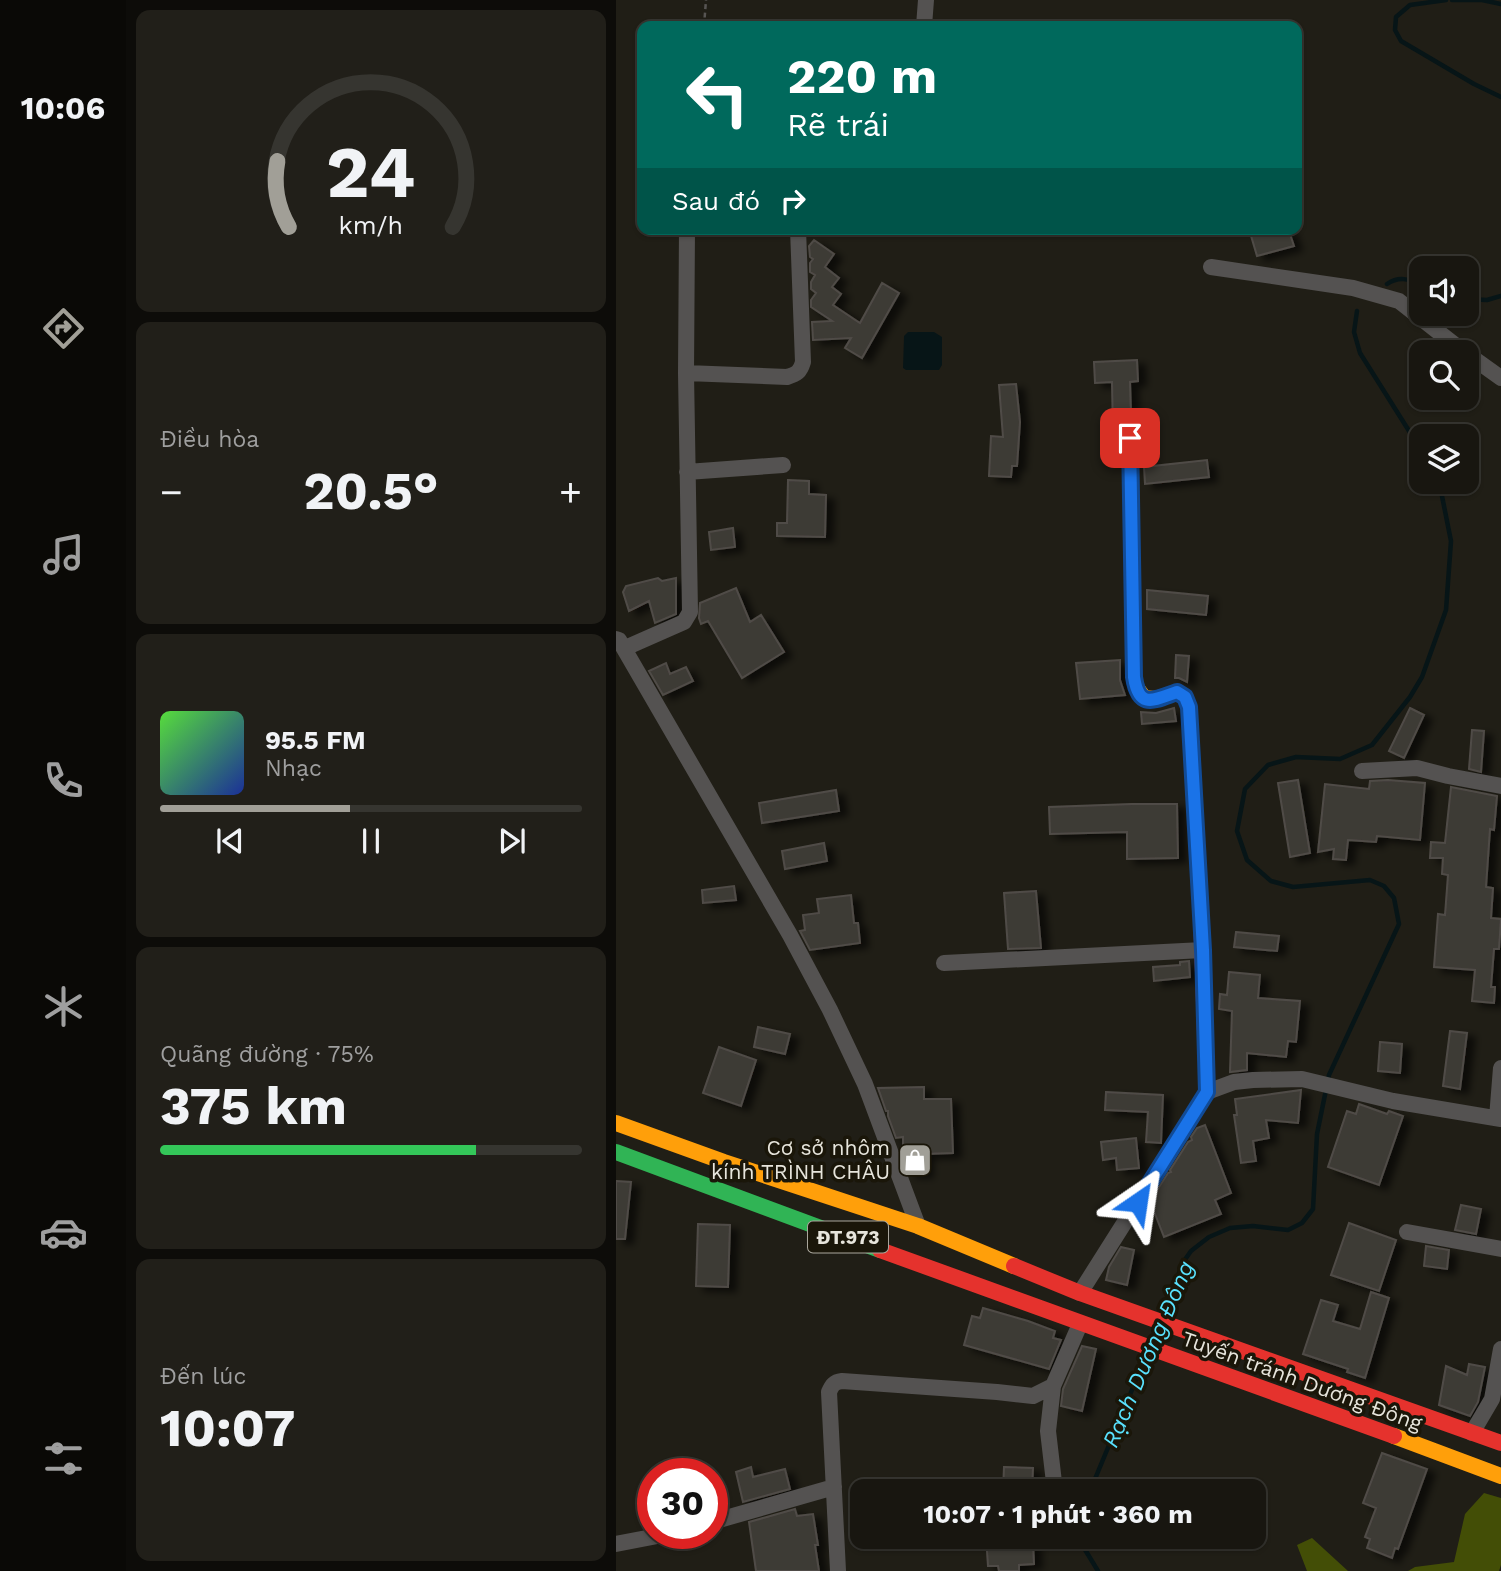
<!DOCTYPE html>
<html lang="vi">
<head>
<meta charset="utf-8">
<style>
  body { margin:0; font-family:"Work Sans",sans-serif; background:#211f19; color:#f1f3f6; height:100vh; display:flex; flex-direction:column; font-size:26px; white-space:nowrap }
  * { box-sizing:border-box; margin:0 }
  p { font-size:23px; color:#9f9f9f }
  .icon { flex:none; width:38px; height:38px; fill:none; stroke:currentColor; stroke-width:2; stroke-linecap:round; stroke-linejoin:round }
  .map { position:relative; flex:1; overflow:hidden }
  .drawer { display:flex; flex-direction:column; gap:10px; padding:10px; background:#0d0c09; width:490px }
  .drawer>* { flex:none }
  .hud { position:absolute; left:21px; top:21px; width:665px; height:214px; border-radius:14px; box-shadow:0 2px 5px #0004,0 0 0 2px #363530; background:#00695c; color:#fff; overflow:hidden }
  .controls { position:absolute; left:793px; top:256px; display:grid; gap:14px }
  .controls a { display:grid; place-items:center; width:70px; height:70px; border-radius:14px; background:#181610; box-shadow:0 2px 5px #0004,0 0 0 2px #363530; font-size:35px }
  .speed { position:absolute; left:21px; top:1458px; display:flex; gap:14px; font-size:35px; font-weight:700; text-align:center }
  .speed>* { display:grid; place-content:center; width:91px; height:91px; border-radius:50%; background:#181610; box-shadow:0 2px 5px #0004,0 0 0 2px #363530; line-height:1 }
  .speed .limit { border:10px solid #d22; background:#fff; color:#111 }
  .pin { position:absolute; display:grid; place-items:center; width:60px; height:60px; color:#fff; margin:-30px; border-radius:14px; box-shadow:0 4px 10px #0006 }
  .me { position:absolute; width:77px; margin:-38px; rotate:32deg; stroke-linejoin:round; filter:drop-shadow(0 0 5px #0008) }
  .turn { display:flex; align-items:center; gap:24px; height:147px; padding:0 35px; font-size:32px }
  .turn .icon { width:91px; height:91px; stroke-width:2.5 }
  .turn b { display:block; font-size:49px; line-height:60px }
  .then { display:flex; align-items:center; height:66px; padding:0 35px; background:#0003; gap:14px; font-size:26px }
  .big { font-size:52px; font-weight:700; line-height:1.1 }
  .drawer .card { flex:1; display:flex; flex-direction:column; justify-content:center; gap:10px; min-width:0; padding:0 24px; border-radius:14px; background:#211f19 }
  .drawer .dial { align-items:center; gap:0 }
  .dial svg { height:182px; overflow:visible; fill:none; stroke:#363530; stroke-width:7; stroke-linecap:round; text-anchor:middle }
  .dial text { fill:#f1f3f6; stroke:none }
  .song { display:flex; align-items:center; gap:21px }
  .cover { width:84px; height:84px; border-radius:10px; background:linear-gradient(135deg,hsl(110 70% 55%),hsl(230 70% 35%)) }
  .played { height:7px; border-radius:4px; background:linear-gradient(90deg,#a19f97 45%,#363530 45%) }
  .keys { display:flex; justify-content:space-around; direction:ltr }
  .heat { display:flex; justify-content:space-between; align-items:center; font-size:38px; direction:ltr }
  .charge { height:10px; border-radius:5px; background:linear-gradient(90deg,#34c759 75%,#363530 0) }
  .trip { position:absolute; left:234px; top:1479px; width:416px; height:70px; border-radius:14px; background:#181610; box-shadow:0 2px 5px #0004,0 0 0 2px #363530; font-weight:700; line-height:70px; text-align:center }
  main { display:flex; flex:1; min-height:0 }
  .tab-bar { display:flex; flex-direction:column; width:126px; justify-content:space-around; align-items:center; background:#0a0906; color:#9f9f9f }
  .tab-bar .icon { width:49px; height:49px }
  .tab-bar .on { color:#a19f97 }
  .tab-bar b { font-size:32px; color:#f1f3f6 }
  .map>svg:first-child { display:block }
</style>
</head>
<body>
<main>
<nav class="tab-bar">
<b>10:06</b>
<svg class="icon on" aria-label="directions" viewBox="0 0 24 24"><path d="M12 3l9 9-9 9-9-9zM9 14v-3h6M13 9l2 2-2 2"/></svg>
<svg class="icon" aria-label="music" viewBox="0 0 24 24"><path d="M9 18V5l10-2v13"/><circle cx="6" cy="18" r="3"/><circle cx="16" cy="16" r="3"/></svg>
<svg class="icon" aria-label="phone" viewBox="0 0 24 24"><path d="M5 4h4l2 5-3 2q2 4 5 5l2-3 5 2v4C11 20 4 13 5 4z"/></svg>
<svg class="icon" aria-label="climate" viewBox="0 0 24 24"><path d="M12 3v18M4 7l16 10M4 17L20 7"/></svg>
<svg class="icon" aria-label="car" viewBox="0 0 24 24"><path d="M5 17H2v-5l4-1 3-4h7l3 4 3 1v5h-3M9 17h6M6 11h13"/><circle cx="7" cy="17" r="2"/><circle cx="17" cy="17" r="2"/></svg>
<svg class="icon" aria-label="filters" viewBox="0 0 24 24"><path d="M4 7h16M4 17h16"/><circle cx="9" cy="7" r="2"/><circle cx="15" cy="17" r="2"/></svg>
</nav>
<section class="drawer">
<div class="card dial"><svg viewBox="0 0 100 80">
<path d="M14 69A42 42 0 1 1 86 69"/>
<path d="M14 69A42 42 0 0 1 9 40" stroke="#a19f97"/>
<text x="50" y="56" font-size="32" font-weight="700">24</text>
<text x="50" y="72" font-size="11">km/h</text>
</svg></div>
<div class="card"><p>Điều hòa</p>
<div class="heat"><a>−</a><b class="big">20.5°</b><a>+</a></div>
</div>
<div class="card">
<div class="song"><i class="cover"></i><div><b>95.5 FM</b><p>Nhạc</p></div></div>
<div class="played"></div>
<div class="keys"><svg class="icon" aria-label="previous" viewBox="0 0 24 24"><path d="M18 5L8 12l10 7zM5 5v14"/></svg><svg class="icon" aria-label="pause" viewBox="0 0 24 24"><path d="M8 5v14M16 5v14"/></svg><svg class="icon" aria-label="next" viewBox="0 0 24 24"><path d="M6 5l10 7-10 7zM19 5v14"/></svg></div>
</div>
<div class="card"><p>Quãng đường · 75%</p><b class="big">375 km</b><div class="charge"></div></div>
<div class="card"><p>Đến lúc</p><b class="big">10:07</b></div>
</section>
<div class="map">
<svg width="885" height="1571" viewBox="0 0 885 1571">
  <defs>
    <filter id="shadow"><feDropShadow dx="8" dy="4.5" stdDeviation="3.5" flood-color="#0009"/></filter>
  </defs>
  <rect width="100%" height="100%" fill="#201e16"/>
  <path fill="#434e06" d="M868 1493 885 1498V1565L883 1571H792L799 1567 838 1562 849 1514Z
    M696 1538 732 1571H691L681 1545Z"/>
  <path fill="#071517" d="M292 332H318L326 337V365L323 370H290L287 368 288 336Z"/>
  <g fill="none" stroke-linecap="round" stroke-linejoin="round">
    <path stroke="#071517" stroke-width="4.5" d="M830 0 794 5 780 17 779 30 785 41 858 84 885 97
      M836 0H866L885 4
      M771 284C783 276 792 279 805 284
      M850 299 871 300 885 296
      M741 311 738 332 744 353 805 450
      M546 1315 568 1261 575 1251 593 1237 614 1228 637 1226 672 1230 686 1223 697 1209 701 1134 713 1075 783 924 778 898 768 886 754 880 677 887 655 881 631 860 621 831 629 789 652 765 680 757 724 759 756 745 794 697 806 677 830 610 835 541 823 481
      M474 1491 530 1356
      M467 1536 468 1548 482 1571"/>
  </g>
  <path fill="#3e3a36" stroke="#504c47" stroke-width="2" filter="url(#shadow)" d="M633 229H665L666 234 673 231 678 246 641 256Z
    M198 240 218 254 209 267 223 278 216 287 225 294 217 305 244 323 266 283 283 293 246 358 229 348 235 338 197 340 196 322 216 321 195 307V300L200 293 195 289V282L199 275 194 272V263L197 259 194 257 193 246Z
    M521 360 522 381 514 382 515 414H519V425L513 424 507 426 502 431 501 435H497L496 382 479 383 478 362Z
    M400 384 404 422 401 466H396L395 477 373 476 375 436 387 437 383 385Z
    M591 460 593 477 529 484 528 467Z
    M172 480 193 481V494L210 495 209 537 161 536V523H171Z
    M117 528 119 547 95 550 93 532Z
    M42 578 46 581 60 578V614L39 623 33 601 13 611 7 592 10 586Z
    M120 588 134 622 145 615 168 652 126 678 92 621 85 624 83 618 84 603Z
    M531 590 592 596 590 615 531 609Z
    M560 655 573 656 571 682 563 678H559Z
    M504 660V680L509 695 464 699 460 663Z
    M50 663 54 674 70 667 77 681 47 695 33 671Z
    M558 708 560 721 526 724 525 712 540 713Z
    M794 708 808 715 788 758 773 751Z
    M856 730 868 731 865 772 853 769Z
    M682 780 694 853 674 857 662 783Z
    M772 780 809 783 804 840 761 836 760 842 732 840 730 860 717 859 718 849 702 852 709 784 753 789 754 781Z
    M835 787 881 796 878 830 874 829 870 887 877 888 875 918 885 919 883 949H878L875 987H879L878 1003 856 1001 859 970 818 967 822 914 829 915 832 875 826 874 827 858H814L815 842 829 843Z
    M220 790 223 811 146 823 143 803Z
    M516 804H561L562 858 511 859V832L434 834 433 807Z
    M208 843 211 861 169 869 166 851Z
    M118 886 120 900 87 903 86 890Z
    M420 891 425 948 392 949 388 893Z
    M235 895 238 923H242L244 943 194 950 184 931 189 930 187 915 203 913 201 899Z
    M620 932 663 936 661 951 618 947Z
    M573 961 574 977 538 981 537 967 564 965V962Z
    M613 972 644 975 642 998 684 1001 680 1042 672 1041 670 1057 631 1053V1070L614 1072 616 1011 603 1009 604 994 611 995Z
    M142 1027 174 1034 169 1054 138 1047Z
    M834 1031 851 1033 844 1089 827 1086Z
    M764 1042 786 1044 784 1073 762 1071Z
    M103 1047 140 1060 125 1106 87 1093Z
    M308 1087V1099H335L337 1153 309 1154V1173H293L287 1156V1137L280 1138 272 1116V1111H270L262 1088Z
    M685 1090 682 1123 650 1120 653 1138 637 1141 640 1161 625 1163 618 1115H621L619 1099Z
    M490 1092 547 1095 545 1143 530 1142 532 1112 489 1110Z
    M743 1104 771 1114 773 1111 787 1116 763 1185 712 1167 731 1111 740 1114Z
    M589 1125 615 1193 599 1200 605 1214 548 1237 534 1201 552 1173 555 1172 554 1170 572 1142 576 1140 575 1137 581 1128Z
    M520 1138 523 1168 501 1170 500 1158 487 1160 485 1142Z
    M0 1181 15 1182 9 1239H0Z
    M845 1205 865 1209 860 1234 839 1230Z
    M733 1223 780 1240 763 1291 715 1275Z
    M82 1224 114 1225 112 1287 80 1286Z
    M810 1246 833 1250 831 1269 808 1266Z
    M505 1247 518 1250 511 1285 490 1280 493 1267Z
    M755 1292 773 1298 749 1378 731 1372 732 1369 687 1354 705 1300 722 1305 717 1321 744 1329Z
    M367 1308 412 1321 439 1331 437 1338 445 1340 433 1369 348 1345 356 1316 364 1318Z
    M466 1346 480 1349 466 1411 445 1406 447 1389Z
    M853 1364 869 1367 862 1402 854 1416 823 1405 830 1366 851 1375Z
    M766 1453 811 1469 782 1549 779 1548 776 1558 751 1548 754 1539 749 1537 760 1508 747 1503Z
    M135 1467 137 1477 169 1469 174 1489 127 1502 120 1472Z
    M388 1467 417 1468 416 1491H387Z
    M179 1509 181 1516 197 1514 202 1545H199L203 1571H140L133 1522Z
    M370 1536H410L411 1543 417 1542 418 1564 403 1565V1571H383L382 1566H372Z"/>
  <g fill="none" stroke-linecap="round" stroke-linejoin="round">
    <path stroke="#575553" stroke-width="2.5" stroke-dasharray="5 3.5" stroke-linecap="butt" d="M88 26 90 0"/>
    <path stroke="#545251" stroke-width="16" d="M308 26 310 0
      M595 267 737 288 783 301 848 352
      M850 353 885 378
      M70 373 171 377C181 374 184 372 187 362L182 229
      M71 472 167 465
      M0 639 3 640 174 935 214 1010 249 1084 302 1226
      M9 648 68 622 74 612 70 373 71 229
      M746 771 801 768 832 776 885 786
      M328 963 587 950
      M881 1118 885 1068
      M791 1232 885 1249
      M464 1293 591 1092 618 1082 637 1080 686 1079 777 1101 885 1119
      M437 1386 432 1431 439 1491
      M856 1433 876 1399 885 1349
      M96 1522 218 1487
      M0 1544 57 1533
      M222 1571 213 1392C216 1385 218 1382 226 1381L381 1392 417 1396 437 1386 464 1324"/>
    <path stroke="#30b455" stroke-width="16" d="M0 1152 264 1250"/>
    <path stroke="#ff9f0a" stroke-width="16" d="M514 438 518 677 520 687 528 698 539 699 561 692 569 697 573 707 585 913
      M0 1123 108 1162 302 1226 398 1266
      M778 1436 885 1476"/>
    <path stroke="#e5322d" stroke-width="16" d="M585 913 591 1092
      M264 1250C435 1313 607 1373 778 1436
      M398 1266 464 1293 885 1443"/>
  </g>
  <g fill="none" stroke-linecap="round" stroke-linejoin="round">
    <g stroke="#114b97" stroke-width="18">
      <path id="route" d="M514 438 518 677C523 710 538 700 561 692L569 697 573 707 587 950 591 1092 522 1202"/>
    </g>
    <use href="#route" stroke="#1a73e8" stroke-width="12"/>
  </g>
  <defs>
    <g id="shop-square" transform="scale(1.75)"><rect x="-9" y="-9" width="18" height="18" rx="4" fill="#a19f97" stroke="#1a1609"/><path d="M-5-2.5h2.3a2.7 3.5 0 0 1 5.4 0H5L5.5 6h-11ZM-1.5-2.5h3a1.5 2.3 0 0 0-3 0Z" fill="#fff"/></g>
  </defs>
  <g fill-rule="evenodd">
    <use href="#shop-square" x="299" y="1160"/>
  </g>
  <g text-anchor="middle" stroke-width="7" stroke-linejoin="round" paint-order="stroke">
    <rect fill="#1a1609" stroke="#aaa79d" stroke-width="2" x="192" y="1221.5" width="80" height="31" rx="5"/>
    <g font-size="19" font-weight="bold" fill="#e7e5dc">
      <text x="232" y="1244">ĐT.973</text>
    </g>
    <g font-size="21" fill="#e7e5dc" stroke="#1a1609" text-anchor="end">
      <text x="274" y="1155">Cơ sở nhôm<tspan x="274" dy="24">kính TRÌNH CHÂU</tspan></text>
    </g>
    <g font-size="21" fill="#e7e5dc" stroke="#1a1609">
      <text transform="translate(686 1381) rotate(20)" y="7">Tuyến tránh Dương Đông</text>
    </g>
    <g font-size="23" font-style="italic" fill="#59e1fd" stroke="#1a1609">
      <text transform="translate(532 1354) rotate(-67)" y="8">Rạch Dương Đông</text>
    </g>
  </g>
</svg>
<div class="controls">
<a><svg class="icon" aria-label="sound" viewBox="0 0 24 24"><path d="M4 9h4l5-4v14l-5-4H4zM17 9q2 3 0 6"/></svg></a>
<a><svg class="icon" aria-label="search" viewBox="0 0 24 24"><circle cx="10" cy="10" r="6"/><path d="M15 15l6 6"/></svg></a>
<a><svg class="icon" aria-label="layers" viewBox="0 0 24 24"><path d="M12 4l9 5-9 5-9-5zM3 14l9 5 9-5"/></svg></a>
</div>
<div class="speed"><div class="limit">30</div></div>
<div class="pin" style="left:514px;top:438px;background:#d93025"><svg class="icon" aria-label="arrive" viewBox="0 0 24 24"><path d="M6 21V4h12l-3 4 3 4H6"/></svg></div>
<svg class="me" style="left:522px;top:1202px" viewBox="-20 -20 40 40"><path d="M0-17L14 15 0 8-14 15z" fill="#1a73e8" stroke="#fff" stroke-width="4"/></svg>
<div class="trip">10:07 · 1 phút · 360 m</div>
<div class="hud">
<div class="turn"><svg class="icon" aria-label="left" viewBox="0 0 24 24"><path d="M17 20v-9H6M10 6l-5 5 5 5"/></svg><div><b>220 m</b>Rẽ trái</div></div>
<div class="then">Sau đó<svg class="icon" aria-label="right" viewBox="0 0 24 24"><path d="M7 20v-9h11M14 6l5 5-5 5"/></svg></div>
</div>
</div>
</main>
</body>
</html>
